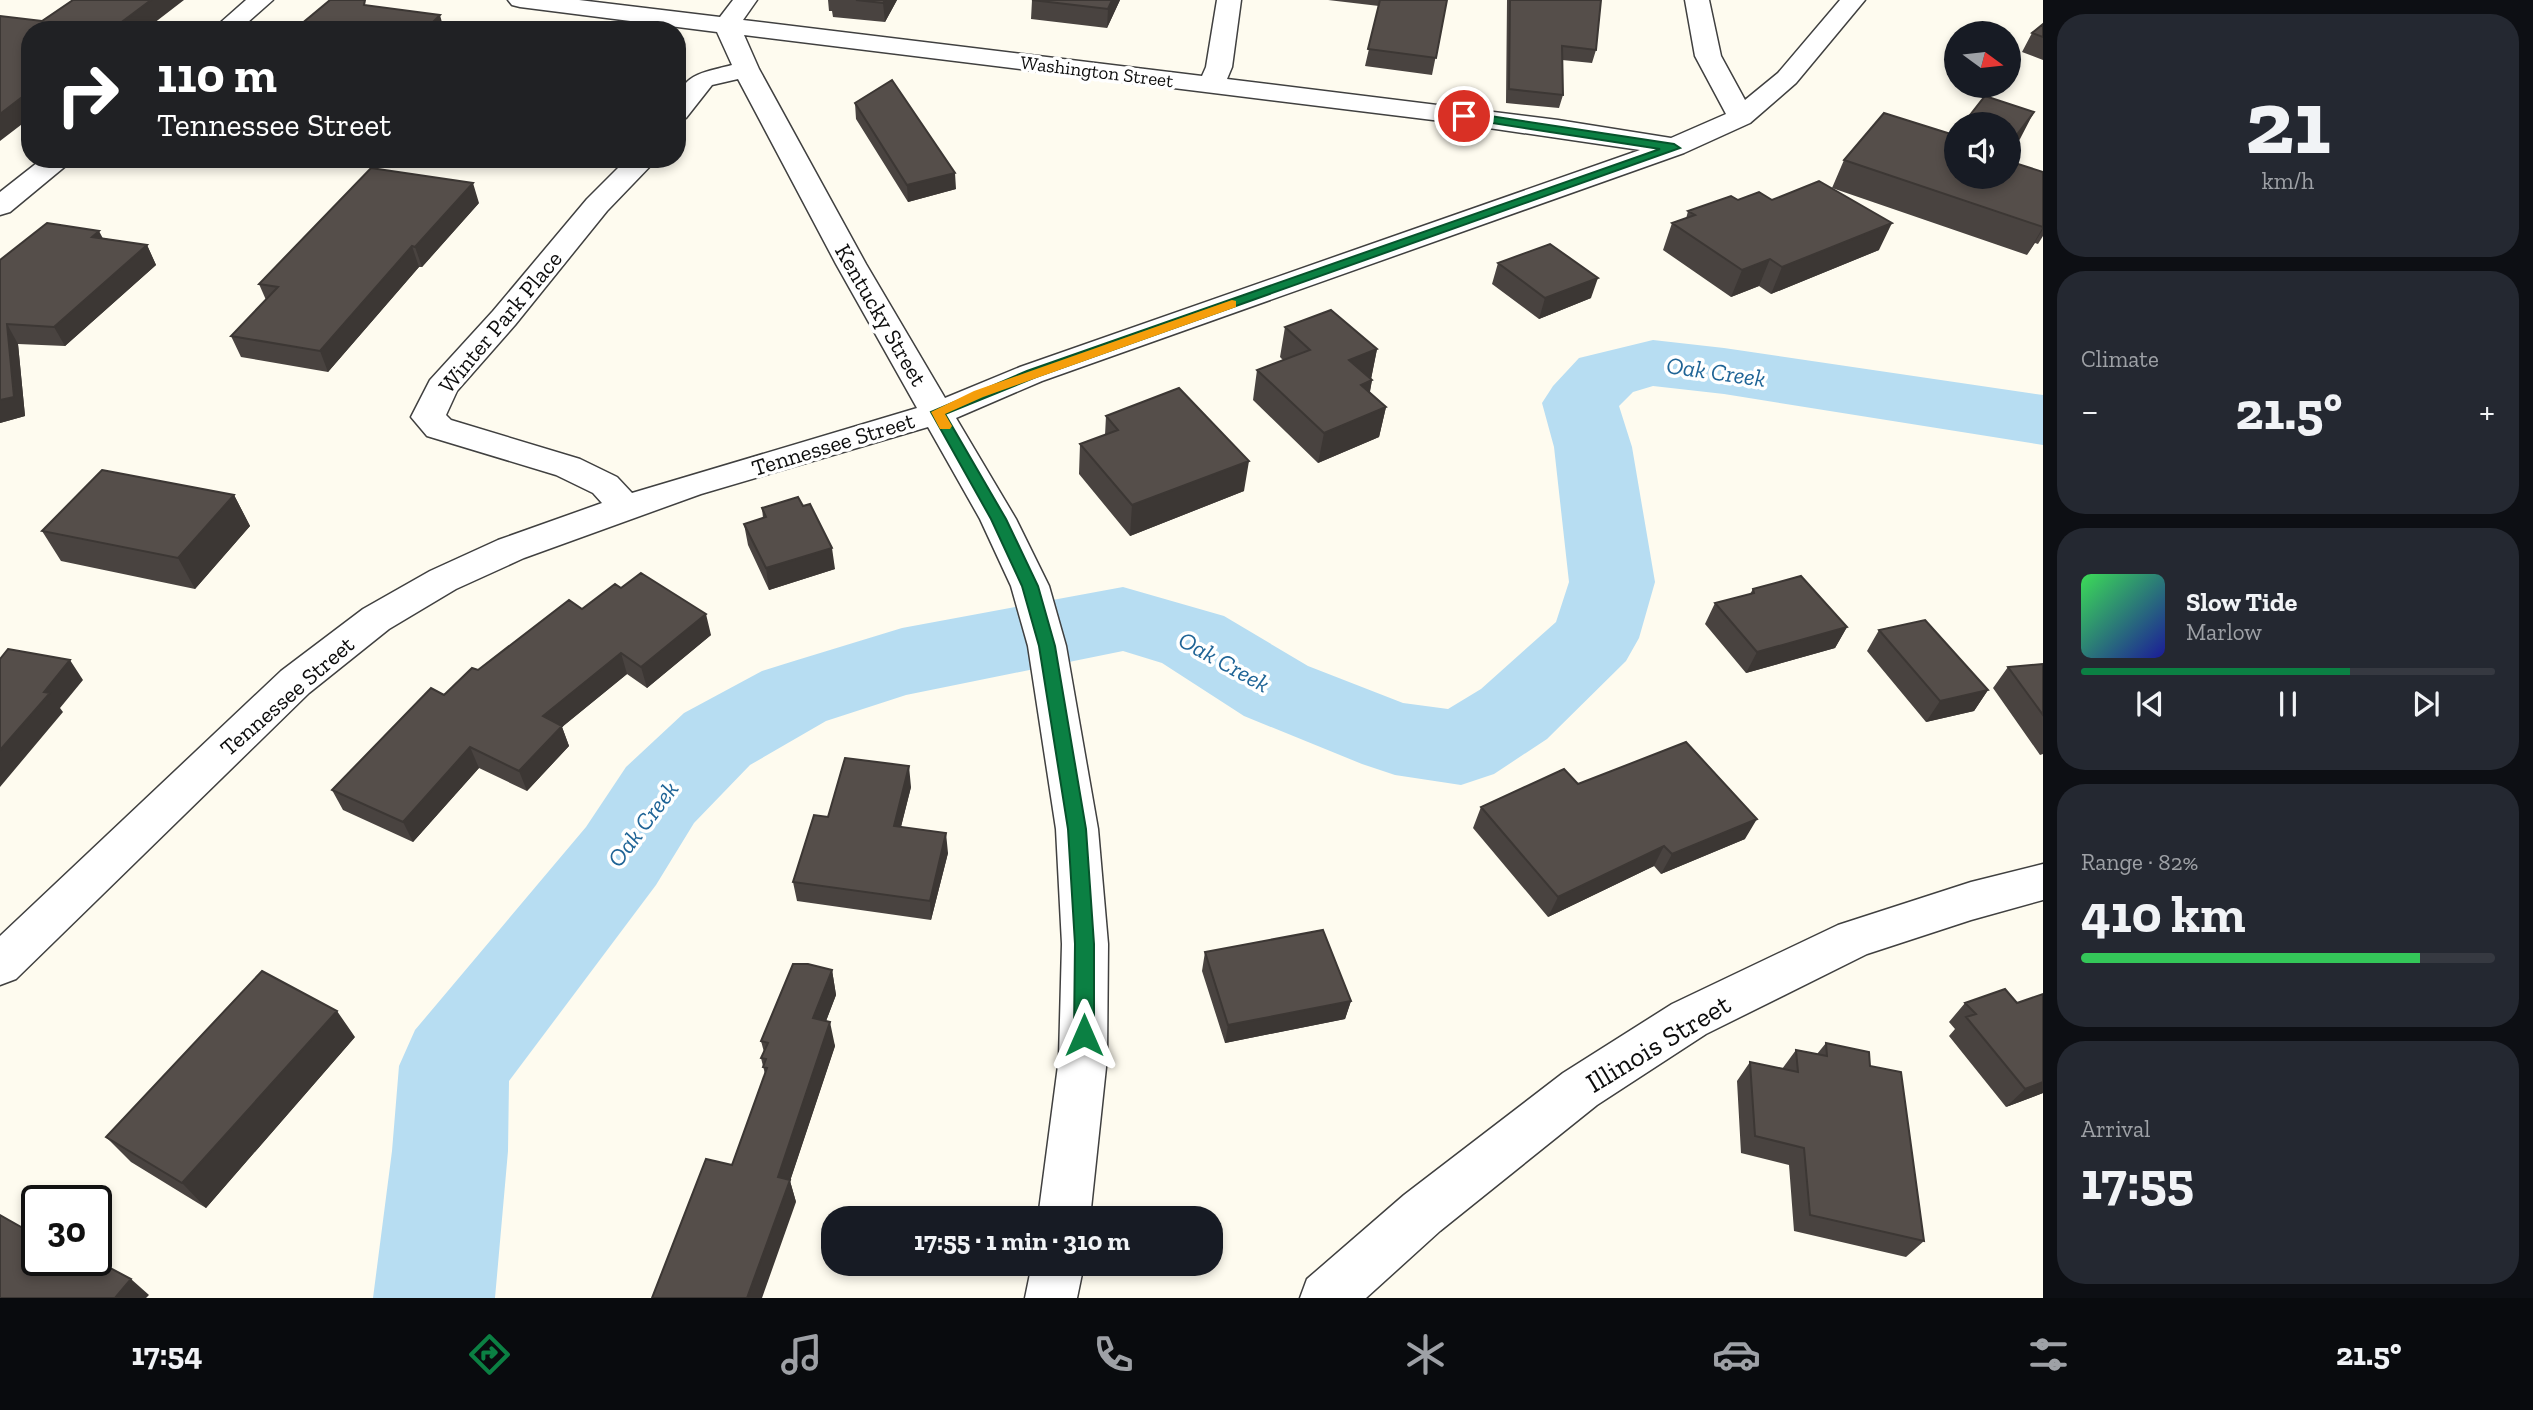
<!DOCTYPE html>
<html lang="en">
<head>
<meta charset="utf-8">
<style>
  body { margin:0; font-family:"Zilla Slab",serif; background:#242831; color:#f1f3f6; height:100vh; display:flex; flex-direction:column; font-size:26px; white-space:nowrap }
  * { box-sizing:border-box; margin:0 }
  p { font-size:23px; color:#9ea1a6 }
  .icon { flex:none; width:38px; height:38px; fill:none; stroke:currentColor; stroke-width:2; stroke-linecap:round; stroke-linejoin:round }
  .map { position:relative; flex:1; overflow:hidden }
  .sheet { display:flex; flex-direction:column; gap:14px; padding:14px; background:#0d0f14; width:490px }
  .sheet>* { flex:none }
  .banner { position:absolute; left:21px; top:21px; width:665px; height:147px; border-radius:28px; box-shadow:0 4px 10px #0003; background:#202124; color:#fff; overflow:hidden }
  .needle { width:46px; rotate:105deg }
  .controls { position:absolute; left:1944px; top:21px; display:grid; gap:14px }
  .controls a { display:grid; place-items:center; width:77px; height:77px; border-radius:50%; background:#171b24; box-shadow:0 4px 10px #0003; font-size:35px }
  .speed { position:absolute; left:21px; top:1185px; display:flex; gap:14px; font-size:35px; font-weight:700; text-align:center }
  .speed>* { display:grid; place-content:center; width:91px; height:91px; border-radius:50%; background:#171b24; box-shadow:0 4px 10px #0003; line-height:1 }
  .speed .limit { border:4px solid #111; border-radius:10px; background:#fff; color:#111 }
  .pin { position:absolute; display:grid; place-items:center; width:60px; height:60px; color:#fff; margin:-30px; border:4px solid #fff; border-radius:50%; box-shadow:0 2px 7px #0007 }
  .me { position:absolute; width:77px; margin:-38px; rotate:0deg; stroke-linejoin:round; filter:drop-shadow(0 0 5px #0008) }
  .turn { display:flex; align-items:center; gap:24px; height:147px; padding:0 21px; font-size:32px }
  .turn .icon { width:91px; height:91px; stroke-width:2.5 }
  .turn b { display:block; font-size:49px; line-height:60px }
  .big { font-size:52px; font-weight:700; line-height:1.1 }
  .sheet .widget { flex:1; display:flex; flex-direction:column; justify-content:center; gap:10px; min-width:0; padding:0 24px; border-radius:28px; background:#242831 }
  .sheet .dial { align-items:center; gap:0 }
  .dial b { font-size:91px; line-height:1 }
  .song { display:flex; align-items:center; gap:21px }
  .cover { width:84px; height:84px; border-radius:10px; background:linear-gradient(135deg,hsl(130 70% 55%),hsl(240 70% 35%)) }
  .played { height:7px; border-radius:4px; background:linear-gradient(90deg,#0b8043 65%,#363941 65%) }
  .keys { display:flex; justify-content:space-around; direction:ltr }
  .heat { display:flex; justify-content:space-between; align-items:center; font-size:38px; direction:ltr }
  .charge { height:10px; border-radius:5px; background:linear-gradient(90deg,#34c759 82%,#363941 0) }
  .trip { position:absolute; left:821px; top:1206px; width:402px; height:70px; border-radius:28px; background:#171b24; box-shadow:0 4px 10px #0003; font-weight:700; line-height:70px; text-align:center }
  .menu { display:flex; height:112px; justify-content:space-around; align-items:center; background:#090b0e; color:#9ea1a6 }
  .menu .icon { width:49px; height:49px }
  .menu .selected { color:#0b8043 }
  .menu b { font-size:32px; color:#f1f3f6 }
  main { display:flex; flex:1; min-height:0 }
  .map>svg:first-child { display:block }
</style>
</head>
<body>
<main>
<div class="map">
<svg width="2043" height="1298" viewBox="0 0 2043 1298">
  <rect width="100%" height="100%" fill="#fefbef"/>
  <g fill="none" stroke-linecap="round" stroke-linejoin="round">
    <path fill="#b7ddf2" fill-rule="evenodd" d="M1653 340 1724 348 2043 395V445L1724 394 1653 386 1633 392 1619 406 1632 447 1655 582 1639 638 1626 661 1547 739 1494 774 1461 785 1395 775 1362 764 1244 716 1162 663 1123 651 906 695 826 721 750 765 694 823 656 885 509 1081 508 1151 495 1298H373L392 1151 399 1066 415 1030 586 827 626 767 684 713 762 671 794 661 902 628 1123 587 1224 616 1308 666 1403 703 1448 709 1481 689 1556 622 1569 582 1554 447 1542 403 1553 386 1579 358Z"/>
    <g stroke="#404040" stroke-width="3">
      <path id="minor" d="M246 0H273L239 30H212Z
        M508 0H579L720 17 733 0H757L743 20 1202 76 1206 67 1217 0H1241L1232 67 1227 79 1558 120 1671 138 1726 114 1695 56 1685 0H1709L1721 56 1745 100 1778 73 1840 0H1865L1796 83 1750 123 1684 153 1042 381 956 418 1016 519 1049 586 1066 646 1098 829 1108 944 1107 1058 1090 1218H1038L1059 1058 1062 944 1056 829 1028 646 1011 586 980 519 928 427 701 494 524 558 456 589 389 629 309 693 16 979 0 985V936L281 671 363 609 430 571 498 540 602 503 593 493 556 475 427 436 411 417 430 380 493 311 587 199 627 159H657L607 211 515 325 457 391 446 415 451 420 580 459 617 477 632 493 917 408 836 264 738 79 712 85 686 118 677 120C677 75 693 75 732 65L717 32 520 7 512 5ZM744 35 1441 121 1640 150 1020 367 945 398 866 264 759 69Z
        M42 159H74L10 212 0 215V192Z
        M2043 864V900L1971 920 1867 954 1706 1034 1597 1105 1440 1231 1366 1298H1300L1307 1279 1404 1195 1563 1073 1672 1004 1838 925 1971 882Z
        M1032 1264H1084L1077 1298H1025Z"/>
    </g>
    <use href="#minor" fill="#fff" fill-rule="evenodd"/>
  </g>
  <path fill="#494340" d="M828 0H897L885 22 833 17 832 11H829Z
    M1032 0H1120L1107 28 1031 19Z
    M1328 0H1447L1432 75 1365 66 1379 6Z
    M1507 0H1601L1596 50 1592 63 1562 60 1563 95 1559 108 1506 103Z
    M2043 24V60L2022 52 2032 33Z
    M855 103 956 189 908 202 856 119Z
    M1844 160 1956 177 2043 172V236L2038 244 2035 243 2027 255 1832 188Z
    M1738 200H1772L1879 250 1771 294 1759 286 1731 297 1663 250 1672 223 1686 219 1688 211Z
    M479 203 422 267H419L328 372 241 357 231 336 266 300 259 284Z
    M102 238 147 245 156 265 65 346 18 344 25 416 0 423V260Z
    M1498 263 1591 298 1539 319 1492 284Z
    M1285 327 1377 349 1371 379 1372 380 1370 392 1386 407 1379 437 1318 463 1253 400 1257 370 1283 360 1280 357Z
    M1106 416 1244 491 1130 536 1079 474 1080 444 1105 435Z
    M234 495 250 526 195 589 61 561 42 531Z
    M762 508 835 569 769 590 748 545 744 524 763 518Z
    M621 588 711 635 647 688 627 674 562 727 569 746 527 791 479 768 413 842 343 810 332 790 444 695 478 670 582 609Z
    M1753 589 1847 627 1835 648 1746 673 1705 624 1715 603 1750 594Z
    M1879 630 1988 690 1974 711 1926 722 1867 651Z
    M2043 664V754L2040 755 1993 688 2008 667Z
    M1578 784 1745 839 1661 874 1654 866 1548 917 1473 828 1481 807Z
    M911 787 901 827 948 853 931 920 797 901 793 882 828 817Z
    M1205 952 1351 1001 1345 1019 1225 1043 1202 971Z
    M832 970 836 995 826 1021 835 1046 790 1181 796 1202 732 1165 765 1074 761 1058 764 1052 761 1041Z
    M1965 1003H2017L2043 1093 2006 1107 1949 1036 1955 1029 1949 1022Z
    M355 1037 206 1208 131 1162 106 1137Z
    M1826 1043 1870 1066 1924 1241 1906 1257 1794 1231 1789 1165 1741 1153 1737 1081 1750 1062 1782 1069 1796 1050 1817 1054Z"/>
  <path fill="#3c3734" d="M151 0H184L145 30H111Z
    M885 0H897L885 22 883 3Z
    M1112 0H1120L1107 28 1108 9Z
    M440 15 444 30H425Z
    M30 91V118L0 141V114Z
    M2034 112 2020 139 2009 154V145Z
    M955 173 956 189 908 202 907 185Z
    M473 183 479 203 422 267 415 247Z
    M1892 223 1879 250 1771 294 1782 267Z
    M2043 227V229L2027 255Z
    M99 231 109 250 92 237Z
    M147 245 156 265 65 346 54 327Z
    M412 246 419 267 328 372 320 351Z
    M1770 259 1759 286 1731 297 1742 270Z
    M1598 278 1591 298 1539 319 1545 298Z
    M7 324 18 344 25 416 0 423V400Z
    M1377 349 1371 379 1349 360Z
    M1372 380 1366 410 1361 385Z
    M1386 407 1379 437 1318 463 1324 433Z
    M1249 461 1244 491 1130 536 1132 505Z
    M234 495 250 526 195 589 178 558Z
    M832 548 835 569 769 590 766 568Z
    M706 614 711 635 647 688 641 667Z
    M1847 627 1835 648 1746 673 1757 652Z
    M621 653 627 674 562 727 569 746 527 791 519 771 543 716Z
    M70 660 83 680 60 708 63 712 0 787V750L44 692Z
    M1988 690 1974 711 1926 722 1940 701Z
    M470 747 479 768 413 842 403 822Z
    M909 766 911 787 896 846 894 826Z
    M1757 819 1745 839 1661 874 1672 854Z
    M946 833 948 853 931 920 930 901Z
    M1664 846 1654 866 1548 917 1558 897Z
    M832 970 836 995 818 1042 813 1018Z
    M1351 1001 1345 1019 1225 1043 1228 1025Z
    M337 1011 355 1037 206 1208 182 1183Z
    M830 1022 835 1046 790 1181 796 1202 762 1298H747L778 1177Z
    M2043 1082V1093L2006 1107 2025 1089Z
    M131 1279 149 1295 146 1298H115Z"/>
  <path fill="#554e4a" stroke="#3c3734" stroke-width="2" d="M73 0H151L111 30H30V91L0 114V16L42 21Z
    M330 0H365L364 5 440 15 425 30H294Z
    M856 0H885L883 3Z
    M1032 0H1112L1108 9Z
    M1380 0H1447L1436 58 1368 49Z
    M1510 0H1601L1596 50 1562 46 1563 95 1509 89Z
    M2043 24V37L2032 33Z
    M892 80 955 173 907 185 855 103Z
    M1985 96 2034 112 2009 145V124H1963Z
    M1884 113 1954 135 1956 132V177H2009V161L2043 172V227L1844 160Z
    M371 168 473 183 415 247 412 246 320 351 231 336 278 287 259 284Z
    M1819 181 1892 223 1782 267 1770 259 1742 270 1672 223 1695 215 1688 211 1731 196 1738 200 1759 192 1772 200Z
    M47 223 99 231 92 237 147 245 54 327 7 324 14 397 0 400V260Z
    M1550 244 1598 278 1545 298 1498 263Z
    M1331 310 1377 349 1349 360 1372 380 1361 385 1386 407 1324 433 1257 370 1310 350 1285 327Z
    M1179 388 1249 461 1132 505 1080 444 1118 430 1106 416Z
    M102 470 234 495 178 558 42 531Z
    M798 497 803 506 810 504 832 548 766 568 744 524 766 517 762 508Z
    M641 573 706 614 641 667 621 653 543 716 562 726 519 771 470 747 403 822 332 790 431 688 444 695 472 668 478 670 569 600 582 609 615 584 621 588Z
    M1801 576 1847 627 1757 652 1715 603 1754 593 1753 589Z
    M1925 620 1988 690 1940 701 1879 630Z
    M8 649 70 660 44 692 50 693 0 750V659Z
    M2043 664V715L2008 667Z
    M1686 742 1757 819 1672 854 1664 846 1558 897 1481 807 1564 769 1578 784Z
    M845 758 909 766 894 826 946 833 930 901 793 882 814 815 828 817Z
    M1323 930 1351 1001 1228 1025 1205 952Z
    M793 964H808L832 970 813 1018 830 1022 778 1177 790 1180 747 1298H652L706 1159 732 1165 767 1068 763 1067 766 1059 761 1058 768 1043 761 1041Z
    M262 971 337 1011 182 1183 106 1137Z
    M2005 989 2017 1003 2043 994V1082L2025 1089 1966 1017 1976 1014 1965 1003Z
    M1826 1043 1869 1052 1870 1066 1901 1072 1924 1241 1810 1215 1804 1148 1755 1136 1750 1062 1798 1072 1796 1050 1827 1056Z
    M0 1215 37 1236V1260H80L84 1263 87 1260H95L131 1279 115 1298H0Z"/>
  <path fill="#0b8043" stroke="#07532c" stroke-width="2" d="M1464 112 1674 144 1680 148 1036 377 945 414 1006 519 1038 586 1055 646 1086 829 1094 944V1035L1091 1041 1084 1044 1077 1041 1074 1035 1075 944 1068 829 1039 646 1022 586 991 519 931 412 1027 371 1660 149 1460 118V113Z"/>
  <path fill="#f59e0b" d="M1232 300 1236 301V307L983 397 945 414 952 426 950 429H940L931 412 974 391Z"/>
  <g text-anchor="middle" stroke-width="7" stroke-linejoin="round" paint-order="stroke">
    <g font-size="19" fill="#0d0d0d" stroke="#fff">
      <text transform="translate(1097 71) rotate(7)" y="7">Washington Street</text>
    </g>
    <g font-size="23" fill="#0d0d0d" stroke="#fff">
      <text transform="translate(881 315) rotate(60)" y="8">Kentucky Street</text>
      <text transform="translate(500 322) rotate(-50)" y="8">Winter Park Place</text>
      <text transform="translate(833 444) rotate(-17)" y="8">Tennessee Street</text>
      <text transform="translate(287 696) rotate(-41)" y="8">Tennessee Street</text>
    </g>
    <g font-size="24" font-style="italic" fill="#1f6496" stroke="#fff">
      <text transform="translate(1716 372) rotate(8)" y="8">Oak Creek</text>
      <text transform="translate(1224 662) rotate(29)" y="8">Oak Creek</text>
      <text transform="translate(643 824) rotate(-53)" y="8">Oak Creek</text>
    </g>
    <g font-size="28" fill="#0d0d0d" stroke="#fff">
      <text transform="translate(1658 1043) rotate(-31)" y="10">Illinois Street</text>
    </g>
  </g>
</svg>
<div class="controls">
<a><svg class="needle" viewBox="-14 -14 28 28"><path d="M0-13l5 13h-10z" fill="#e53935"/><path d="M0 13l5-13h-10z" fill="#9ea1a6"/></svg></a>
<a><svg class="icon" aria-label="sound" viewBox="0 0 24 24"><path d="M4 9h4l5-4v14l-5-4H4zM17 9q2 3 0 6"/></svg></a>
</div>
<div class="speed"><div class="limit">30</div></div>
<div class="pin" style="left:1464px;top:116px;background:#d93025"><svg class="icon" aria-label="arrive" viewBox="0 0 24 24"><path d="M6 21V4h12l-3 4 3 4H6"/></svg></div>
<svg class="me" style="left:1084px;top:1035px" viewBox="-20 -20 40 40"><path d="M0-17L14 15 0 8-14 15z" fill="#0b8043" stroke="#fff" stroke-width="4"/></svg>
<div class="trip">17:55 · 1 min · 310 m</div>
<div class="banner">
<div class="turn"><svg class="icon" aria-label="right" viewBox="0 0 24 24"><path d="M7 20v-9h11M14 6l5 5-5 5"/></svg><div><b>110 m</b>Tennessee Street</div></div>
</div>
</div>
<section class="sheet">
<div class="widget dial"><b>21</b><p>km/h</p></div>
<div class="widget"><p>Climate</p>
<div class="heat"><a>−</a><b class="big">21.5°</b><a>+</a></div>
</div>
<div class="widget">
<div class="song"><i class="cover"></i><div><b>Slow Tide</b><p>Marlow</p></div></div>
<div class="played"></div>
<div class="keys"><svg class="icon" aria-label="previous" viewBox="0 0 24 24"><path d="M18 5L8 12l10 7zM5 5v14"/></svg><svg class="icon" aria-label="pause" viewBox="0 0 24 24"><path d="M8 5v14M16 5v14"/></svg><svg class="icon" aria-label="next" viewBox="0 0 24 24"><path d="M6 5l10 7-10 7zM19 5v14"/></svg></div>
</div>
<div class="widget"><p>Range · 82%</p><b class="big">410 km</b><div class="charge"></div></div>
<div class="widget"><p>Arrival</p><b class="big">17:55</b></div>
</section>
</main>
<nav class="menu">
<b>17:54</b>
<svg class="icon selected" aria-label="directions" viewBox="0 0 24 24"><path d="M12 3l9 9-9 9-9-9zM9 14v-3h6M13 9l2 2-2 2"/></svg>
<svg class="icon" aria-label="music" viewBox="0 0 24 24"><path d="M9 18V5l10-2v13"/><circle cx="6" cy="18" r="3"/><circle cx="16" cy="16" r="3"/></svg>
<svg class="icon" aria-label="phone" viewBox="0 0 24 24"><path d="M5 4h4l2 5-3 2q2 4 5 5l2-3 5 2v4C11 20 4 13 5 4z"/></svg>
<svg class="icon" aria-label="climate" viewBox="0 0 24 24"><path d="M12 3v18M4 7l16 10M4 17L20 7"/></svg>
<svg class="icon" aria-label="car" viewBox="0 0 24 24"><path d="M5 17H2v-5l4-1 3-4h7l3 4 3 1v5h-3M9 17h6M6 11h13"/><circle cx="7" cy="17" r="2"/><circle cx="17" cy="17" r="2"/></svg>
<svg class="icon" aria-label="filters" viewBox="0 0 24 24"><path d="M4 7h16M4 17h16"/><circle cx="9" cy="7" r="2"/><circle cx="15" cy="17" r="2"/></svg>
<b>21.5°</b>
</nav>
</body>
</html>
